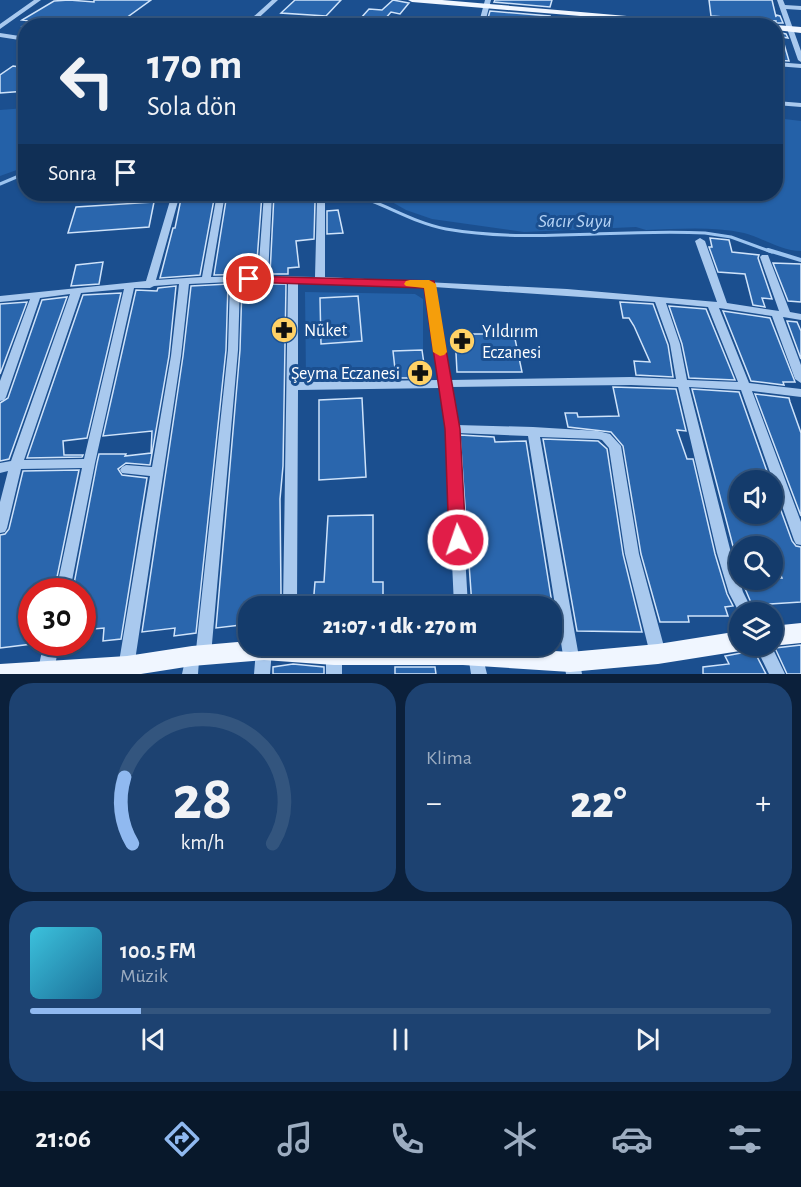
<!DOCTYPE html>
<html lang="tr">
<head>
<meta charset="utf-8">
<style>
  body { margin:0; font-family:"Alegreya Sans",sans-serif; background:#1d4271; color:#f1f3f6; height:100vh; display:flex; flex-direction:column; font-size:22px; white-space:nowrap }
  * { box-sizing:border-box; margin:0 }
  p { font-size:20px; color:#9dadc1 }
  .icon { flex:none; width:33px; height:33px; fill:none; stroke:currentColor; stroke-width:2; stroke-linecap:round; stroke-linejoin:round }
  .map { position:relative; height:674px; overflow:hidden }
  .details { display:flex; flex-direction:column; gap:9px; padding:9px; background:#0b203b; flex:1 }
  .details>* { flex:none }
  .top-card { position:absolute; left:18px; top:18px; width:765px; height:183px; border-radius:24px; box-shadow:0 2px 4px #0004,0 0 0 2px #33557e; background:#143b6b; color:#f1f3f6; overflow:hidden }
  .buttons { position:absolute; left:729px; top:470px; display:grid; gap:12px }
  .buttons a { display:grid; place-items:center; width:54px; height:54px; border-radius:50%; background:#143b6b; box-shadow:0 2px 4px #0004,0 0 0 2px #33557e; font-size:30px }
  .speed { position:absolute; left:18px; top:578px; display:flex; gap:12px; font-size:30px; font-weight:700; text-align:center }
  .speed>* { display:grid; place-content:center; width:78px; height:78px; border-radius:50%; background:#143b6b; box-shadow:0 2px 4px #0004,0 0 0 2px #33557e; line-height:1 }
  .speed .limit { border:9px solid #d22; background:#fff; color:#111 }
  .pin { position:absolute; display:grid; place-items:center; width:51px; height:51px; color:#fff; margin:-26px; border:3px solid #fff; border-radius:50%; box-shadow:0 2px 6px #0007 }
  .me { position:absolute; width:66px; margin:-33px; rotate:357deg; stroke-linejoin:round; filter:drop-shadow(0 0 4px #0008) }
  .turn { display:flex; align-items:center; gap:21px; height:126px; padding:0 30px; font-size:27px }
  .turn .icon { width:78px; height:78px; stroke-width:2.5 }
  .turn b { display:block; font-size:42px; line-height:51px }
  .then { display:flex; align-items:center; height:57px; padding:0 30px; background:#0003; gap:12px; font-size:22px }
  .big { font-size:45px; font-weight:800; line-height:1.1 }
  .details .card { flex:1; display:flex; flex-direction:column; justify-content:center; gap:9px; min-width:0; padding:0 21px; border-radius:24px; background:#1d4271 }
  .details .dial { align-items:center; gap:0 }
  .dial svg { height:156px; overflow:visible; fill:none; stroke:#33557e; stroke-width:7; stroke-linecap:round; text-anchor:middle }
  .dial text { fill:#f1f3f6; stroke:none }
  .song { display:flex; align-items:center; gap:18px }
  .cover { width:72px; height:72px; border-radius:9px; background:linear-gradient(135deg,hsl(190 70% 55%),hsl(200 70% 35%)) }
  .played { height:6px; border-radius:3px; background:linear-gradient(90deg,#90b9f0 15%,#33557e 15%) }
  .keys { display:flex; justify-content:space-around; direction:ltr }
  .heat { display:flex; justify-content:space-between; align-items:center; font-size:33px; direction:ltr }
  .details .tiles { flex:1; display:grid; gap:9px; grid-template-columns:1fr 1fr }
  .card:last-child { grid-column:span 2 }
  .trip { position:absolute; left:238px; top:596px; width:324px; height:60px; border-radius:24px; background:#143b6b; box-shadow:0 2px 4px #0004,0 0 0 2px #33557e; font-weight:800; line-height:60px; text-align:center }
  .tab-bar { display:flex; height:96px; justify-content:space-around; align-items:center; background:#08182b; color:#9dadc1 }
  .tab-bar .icon { width:42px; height:42px }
  .tab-bar .active { color:#90b9f0 }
  .tab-bar b { font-size:27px; color:#f1f3f6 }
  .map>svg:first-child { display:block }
</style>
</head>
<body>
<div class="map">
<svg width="801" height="674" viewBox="0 0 801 674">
  <rect width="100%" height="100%" fill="#1b4f8f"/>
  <path fill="#2461a8" d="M25 108V167L0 176V110Z
    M776 118 801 121V251C781 251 763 238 744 233 712 226 678 229 646 230L636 227 524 232 432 219 406 210 378 194H776Z
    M305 292 415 294 423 299V377L306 379Z"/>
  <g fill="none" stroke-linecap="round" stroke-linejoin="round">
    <path stroke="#9cc4f0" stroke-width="3" d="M0 184 26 173
      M352 194C384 203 413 223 446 229 532 244 619 228 705 233L731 237 772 252"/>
    <path stroke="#9cc4f0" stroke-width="4" d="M768 250 801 260"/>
  </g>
  <path fill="#2a66ad" stroke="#cfe3fa" stroke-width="1.5" d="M69 0 94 2V0H151L115 26H23L31 21 22 20 54 1Z
    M295 0H341L326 16 281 13Z
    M393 0 409 3 400 14 391 12 384 20 361 18 369 9 382 10Z
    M495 0H552L550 7 494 2Z
    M709 0H772L776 17V15L780 16 783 23H776V21L711 16Z
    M490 11 550 16 547 26H519L520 21 488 18Z
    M776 32 786 34 788 38 782 37 789 61 776 60Z
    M13 66 26 68V91L0 93V75Z
    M182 194H215L200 275 160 278 173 228H175Z
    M227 194H262L256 274 214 275Z
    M274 194H292V200L311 199 315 202 314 239 296 241 299 267 288 268V274H270Z
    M154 202 149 227 68 233 76 207Z
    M338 210 343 233 327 234V211Z
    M710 238 729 240 732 252 759 255 758 258 772 299 762 298 765 307 753 305 745 274 718 272 709 247H712Z
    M103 262 99 284 71 286 76 265Z
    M773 263 801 264V302L788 301Z
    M228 284 226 350 196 633 174 636 175 628 142 632 183 356 191 286Z
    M242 284H286L283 466 280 499 281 594 280 606H249V624L216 628 240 350Z
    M176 286 169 356 150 465 126 463 118 469 122 475 147 478 121 639 103 641 104 628 82 630V587L73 589 97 463 99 454H126L125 456 151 453 152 431 103 436 136 290 157 291 158 288Z
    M121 293 87 438 63 441 64 455H83L82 457 27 458 83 295Z
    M358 296 362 341 321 344 320 298Z
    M67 297 9 459 0 461V403L8 398 42 300Z
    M27 302 0 374V304Z
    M620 302 653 304 668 345 673 377 636 375 634 361 650 362 634 326 629 318H623Z
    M669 306 706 309 735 380 689 378 682 344Z
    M723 311 770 318 795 382H783L784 385 751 381Z
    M787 321 797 322 801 331V359Z
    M455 334H514L522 372H457Z
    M422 350 426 378H396L393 351Z
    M613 387 676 389 686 431 677 430 687 459H693L715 554 727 594 733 606 725 607 728 616H688L689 622H660L641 554 623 446 611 432 568 427 565 413H577L578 417 619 416Z
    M692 389 739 392 770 480H740V513H772V486L792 541 796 546 801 547V602L752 605 741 579 782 578 772 554V546H740V573Z
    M755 394 789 398 790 402 801 433V516Z
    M362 398 366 477 319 480V400Z
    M460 435 494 437 495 442 526 441 555 622H552V606H472Z
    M543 439 598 441 607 449 623 554 642 632 577 631Z
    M79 470 55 587 32 591V644L0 648V535L5 534 9 529 23 471Z
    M373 515V582H383V606H313L315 582H324L328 516Z
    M751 645 766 674H703V667L729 664 725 656 741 653Z
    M801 645V674H787L775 648Z
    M293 664 324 667V674H273V667Z
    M395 667H435L436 674H395Z"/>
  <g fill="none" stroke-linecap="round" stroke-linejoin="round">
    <path fill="#a9c9ee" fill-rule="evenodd" d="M34 0H41L0 29V24Z
      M272 0H278L250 26H243Z
      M485 0H491L484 26H478Z
      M777 0H783L785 5 801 6V10L786 9 801 51V62L798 60Z
      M0 33 26 37V41L0 37Z
      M776 62 801 64V68L776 66Z
      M776 101 801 103V107L776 105Z
      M172 194H180L156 280 202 277 217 194H225L211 277 258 276 264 194H272L268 276 315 277 317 201 308 194H317L325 200V277L567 289 717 302 695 241 700 238 705 241 727 303 779 311 760 257 762 255H768L790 312 801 314V320L783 317 801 365V383L795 379 772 316 719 308 749 383 801 389V397L752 391 801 522V545L796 544 794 540 741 390 689 387 731 553 743 592 753 612H740V614L729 593 717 553 678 387 631 385 451 387 457 425 533 427 598 431 610 434 621 446 639 554 666 654 663 659 658 661 653 659 650 654 625 554 609 448 602 440 598 439 540 437 582 674H566L528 436 458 433 468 606H454L446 429 440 388 298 390 297 606H283L288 282H240L238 350 211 655 208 660 203 662 199 661 198 674H182L187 651 192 649 196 650 228 350 230 282 189 284 181 356 133 674H117L150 476 122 473 120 470 122 467 126 465 152 467 171 356 179 284 154 286 150 288H134L95 463 70 591H56L82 468 21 469 7 528 5 532 0 533V502L8 471 0 473V463L11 461 70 294 40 298 6 397 4 400 0 401V381L30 299 0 302V296L146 281ZM298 282 425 287 439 380 298 382ZM434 287 655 302 670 344 676 379 631 377 450 380ZM124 289 84 459 24 460 81 293ZM666 303 708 307 738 382 687 380 680 344Z
      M44 642H60L53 674H37Z
      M259 645H269L272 650 270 674H254L256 650Z
      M755 645H771L785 674H769Z
      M334 648 339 650 342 655V674H326V655L329 650Z
      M476 648 481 650 487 674H471L468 655 471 650Z"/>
    <path fill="#f0f6ff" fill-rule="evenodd" d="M408 0H442L743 26H701L412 2Z
      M776 25 801 27V33L776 30Z
      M801 623V643L772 646 770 645H772V626Z
      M740 631V645H749L740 651 658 664 570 672 463 665H334L264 660 192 666 141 674H0V664L127 656 192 646 249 641V645H463L570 652 658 644Z"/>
  </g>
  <path fill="#e11d48" stroke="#92132f" stroke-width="1.5" d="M249 276 434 281 460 429 466 540 464 545 458 547 451 545 449 540 445 429 424 288 245 282 243 279Z"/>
  <path fill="#f59e0b" d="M410 280H429L436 284 447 352 444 355 440 356 433 352 424 288 406 286 404 284 406 281Z"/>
  <defs>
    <g id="pharmacy-disc" transform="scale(1.35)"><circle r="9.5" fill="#ffd166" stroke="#1b4f8f"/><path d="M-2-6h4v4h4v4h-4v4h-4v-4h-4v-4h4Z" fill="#111"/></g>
  </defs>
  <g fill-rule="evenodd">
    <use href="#pharmacy-disc" x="284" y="330"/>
    <use href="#pharmacy-disc" x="462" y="341"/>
    <use href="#pharmacy-disc" x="420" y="373"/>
  </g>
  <g text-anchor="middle" stroke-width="6" stroke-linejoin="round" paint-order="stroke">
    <g font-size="18" fill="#fff" stroke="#1b4f8f" text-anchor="start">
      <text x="304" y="336">Nüket</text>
      <text x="482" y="337">Yıldırım<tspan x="482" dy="21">Eczanesi</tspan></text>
      <text x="400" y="379" text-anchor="end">Şeyma Eczanesi</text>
    </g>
    <g font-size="20" font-style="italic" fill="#b5d3f5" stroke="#1b4f8f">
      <text x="575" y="227">Sacır Suyu</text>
    </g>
  </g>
</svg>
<div class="buttons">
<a><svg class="icon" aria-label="sound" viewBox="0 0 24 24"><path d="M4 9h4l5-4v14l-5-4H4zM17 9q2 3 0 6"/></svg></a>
<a><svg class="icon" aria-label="search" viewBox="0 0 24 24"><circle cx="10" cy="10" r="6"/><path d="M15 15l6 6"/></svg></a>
<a><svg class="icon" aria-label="layers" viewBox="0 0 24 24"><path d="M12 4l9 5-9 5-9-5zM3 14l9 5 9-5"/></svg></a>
</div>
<div class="speed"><div class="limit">30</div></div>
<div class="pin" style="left:249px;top:279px;background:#d93025"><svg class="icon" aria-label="arrive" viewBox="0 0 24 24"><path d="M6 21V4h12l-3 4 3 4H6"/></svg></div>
<svg class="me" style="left:458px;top:540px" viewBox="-20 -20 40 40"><circle r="17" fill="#e11d48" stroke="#fff" stroke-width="3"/><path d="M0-11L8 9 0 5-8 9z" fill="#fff"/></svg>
<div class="trip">21:07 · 1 dk · 270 m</div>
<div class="top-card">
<div class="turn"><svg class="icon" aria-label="left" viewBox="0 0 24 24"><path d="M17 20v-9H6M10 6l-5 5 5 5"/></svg><div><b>170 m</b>Sola dön</div></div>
<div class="then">Sonra<svg class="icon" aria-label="arrive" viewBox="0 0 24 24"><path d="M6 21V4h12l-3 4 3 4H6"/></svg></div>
</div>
</div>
<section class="details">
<div class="tiles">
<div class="card dial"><svg viewBox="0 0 100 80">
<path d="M14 69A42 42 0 1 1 86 69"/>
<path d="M14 69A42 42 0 0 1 10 35" stroke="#90b9f0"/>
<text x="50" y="56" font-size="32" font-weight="700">28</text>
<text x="50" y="72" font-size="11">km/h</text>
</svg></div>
<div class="card"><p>Klima</p>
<div class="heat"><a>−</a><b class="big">22°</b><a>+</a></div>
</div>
<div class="card">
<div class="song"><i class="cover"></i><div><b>100.5 FM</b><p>Müzik</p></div></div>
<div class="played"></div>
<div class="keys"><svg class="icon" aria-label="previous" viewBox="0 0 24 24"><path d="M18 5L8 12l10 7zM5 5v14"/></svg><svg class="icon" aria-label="pause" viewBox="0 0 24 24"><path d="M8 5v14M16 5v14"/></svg><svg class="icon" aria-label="next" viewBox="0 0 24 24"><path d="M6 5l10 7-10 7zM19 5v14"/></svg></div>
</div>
</div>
</section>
<nav class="tab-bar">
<b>21:06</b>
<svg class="icon active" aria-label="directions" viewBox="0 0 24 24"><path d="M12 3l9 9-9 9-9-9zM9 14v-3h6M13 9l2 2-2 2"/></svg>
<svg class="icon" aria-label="music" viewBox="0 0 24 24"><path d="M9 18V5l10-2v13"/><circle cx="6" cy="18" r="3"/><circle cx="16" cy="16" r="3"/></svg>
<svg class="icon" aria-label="phone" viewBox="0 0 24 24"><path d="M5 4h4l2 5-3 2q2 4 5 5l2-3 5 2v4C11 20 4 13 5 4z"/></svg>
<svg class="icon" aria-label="climate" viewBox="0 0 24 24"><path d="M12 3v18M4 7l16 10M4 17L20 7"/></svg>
<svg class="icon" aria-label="car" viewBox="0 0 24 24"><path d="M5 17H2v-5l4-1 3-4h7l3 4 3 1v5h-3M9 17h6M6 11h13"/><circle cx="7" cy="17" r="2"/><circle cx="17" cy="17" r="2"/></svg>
<svg class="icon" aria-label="filters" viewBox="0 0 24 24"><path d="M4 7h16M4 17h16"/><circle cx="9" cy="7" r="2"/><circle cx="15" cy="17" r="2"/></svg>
</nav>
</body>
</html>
